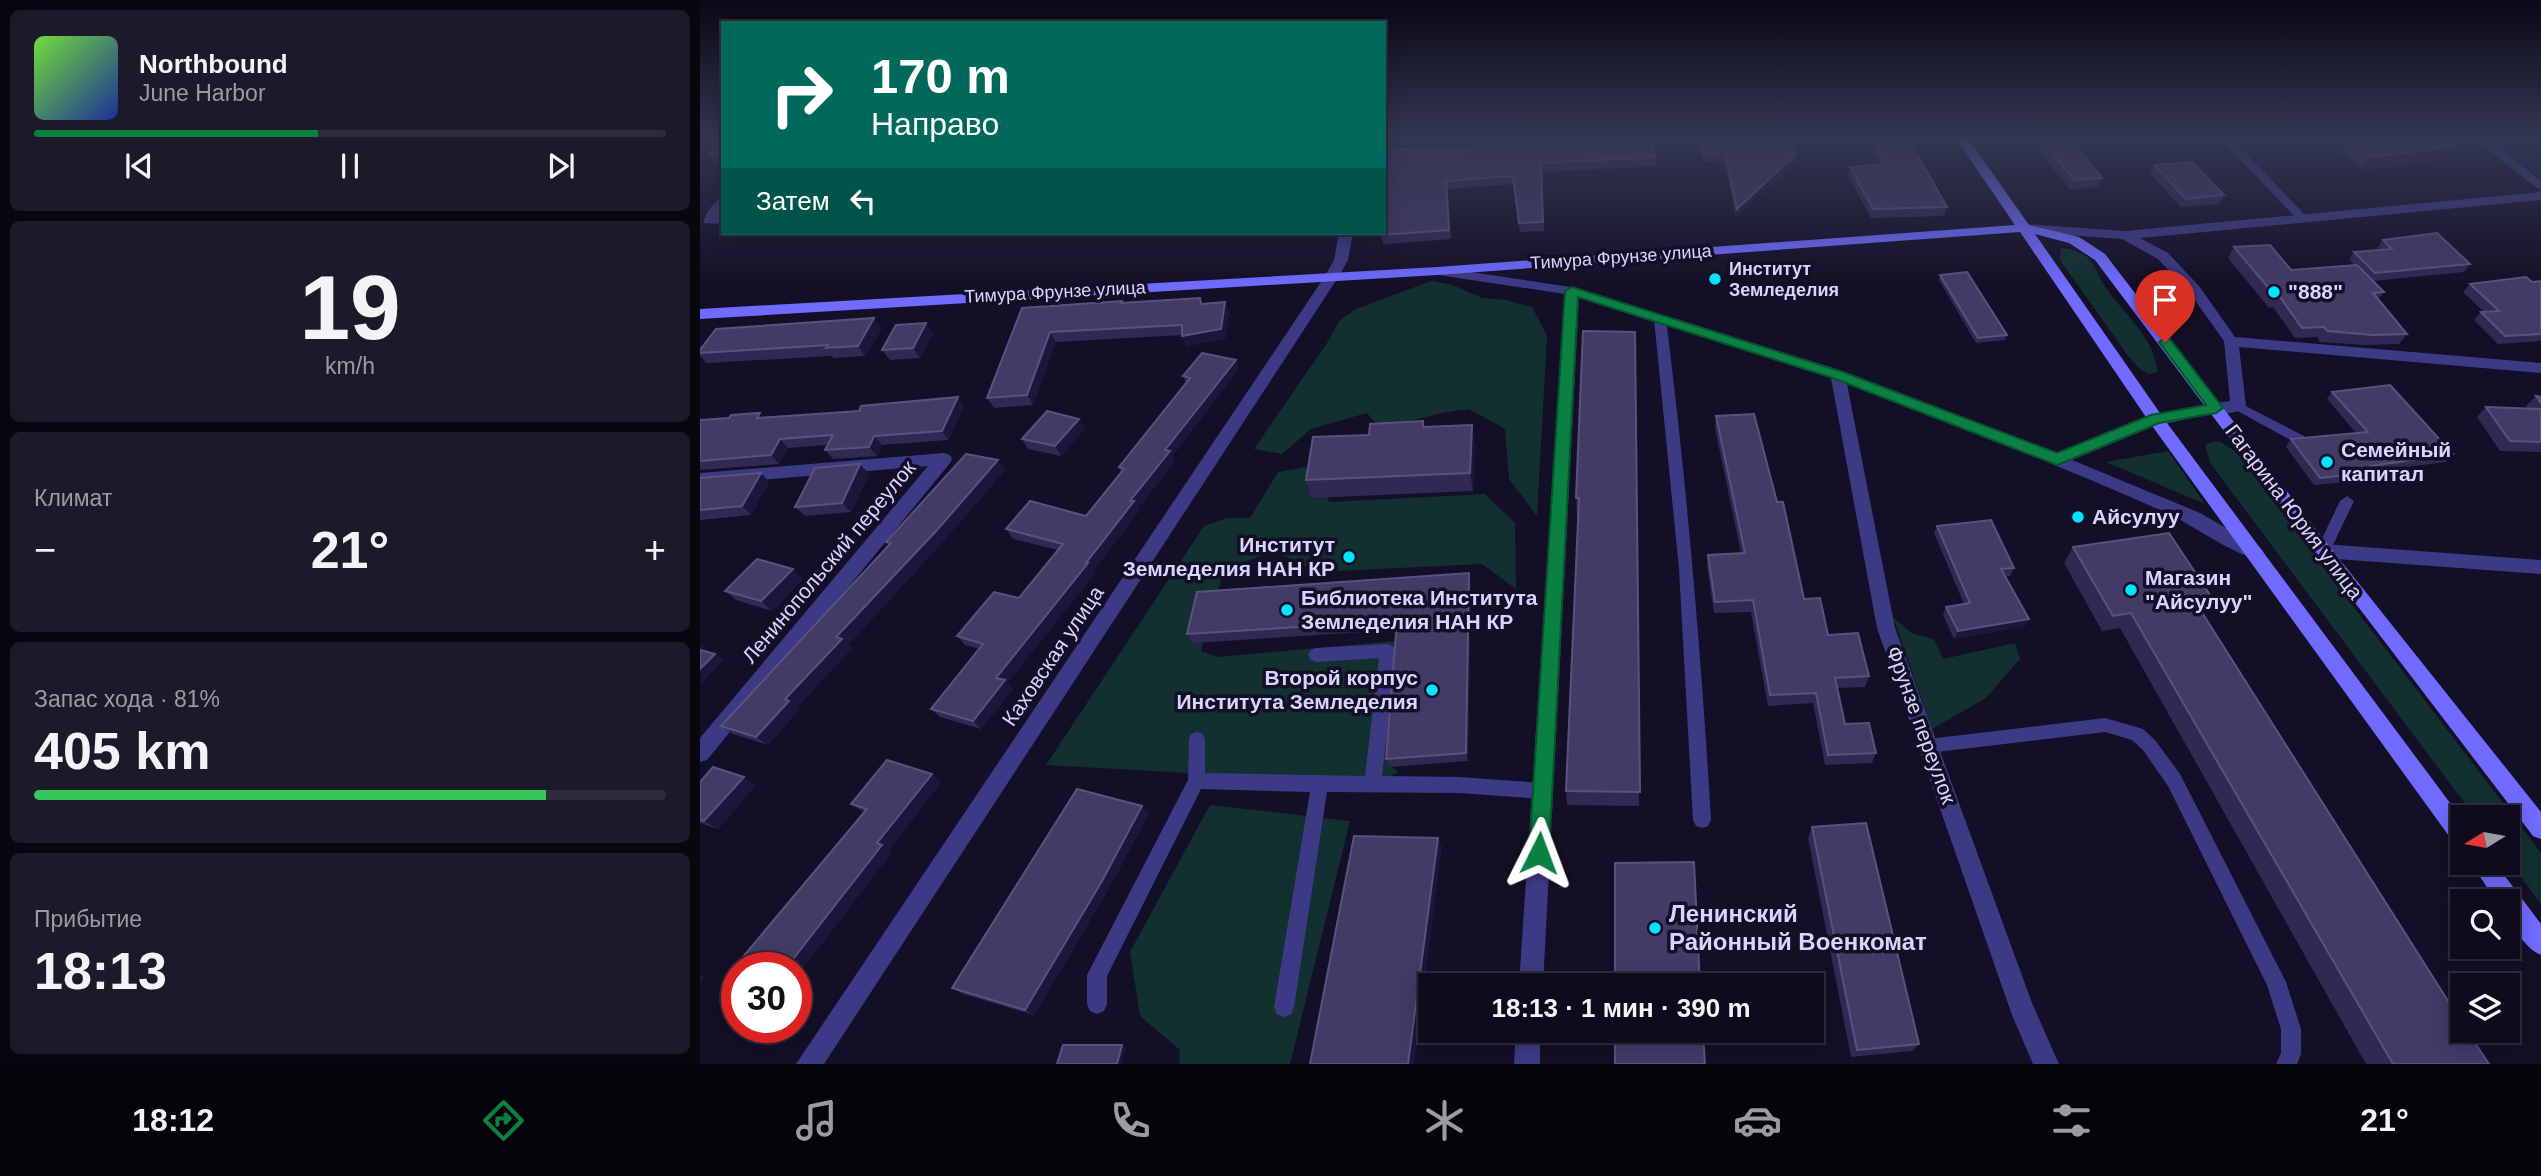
<!DOCTYPE html>
<html lang="ru">
<head>
<meta charset="utf-8">
<style>
  body { margin:0; font-family:Helvetica,sans-serif; background:#1c1929; color:#f1f3f6; height:100vh; display:flex; flex-direction:column; font-size:26px; white-space:nowrap }
  * { box-sizing:border-box; margin:0 }
  p { font-size:23px; color:#9b9ba3 }
  .icon { flex:none; width:38px; height:38px; fill:none; stroke:currentColor; stroke-width:2; stroke-linecap:round; stroke-linejoin:round }
  .map { position:relative; flex:1; overflow:hidden }
  .side { display:flex; flex-direction:column; gap:10px; padding:10px; background:#08060f; width:700px }
  .side>* { flex:none }
  .top-card { position:absolute; left:21px; top:21px; width:665px; height:214px; border-radius:0px; box-shadow:0 4px 18px #0003,0 0 0 2px #2e2b3b; background:#00695c; color:#fff; overflow:hidden }
  .needle { width:46px; rotate:259deg }
  .controls { position:absolute; left:1750px; top:805px; display:grid; gap:14px }
  .controls a { display:grid; place-items:center; width:70px; height:70px; border-radius:0px; background:#0e0b1c; box-shadow:0 4px 18px #0003,0 0 0 2px #2e2b3b; font-size:35px }
  .speed { position:absolute; left:21px; top:952px; display:flex; gap:14px; font-size:35px; font-weight:700; text-align:center }
  .speed>* { display:grid; place-content:center; width:91px; height:91px; border-radius:50%; background:#0e0b1c; box-shadow:0 4px 18px #0003,0 0 0 2px #2e2b3b; line-height:1 }
  .speed .limit { border:10px solid #d22; background:#fff; color:#111 }
  .pin { position:absolute; display:grid; place-items:center; width:60px; height:60px; color:#fff; margin:-72px -30px; border-radius:50% 50% 50% 0; rotate:-45deg; box-shadow:0 0 7px #0007 }
  .pin .icon { rotate:45deg }
  .me { position:absolute; width:77px; margin:-38px; rotate:3deg; stroke-linejoin:round; filter:drop-shadow(0 0 5px #0008) }
  .turn { display:flex; align-items:center; gap:24px; height:147px; padding:0 35px; font-size:32px }
  .turn .icon { width:91px; height:91px; stroke-width:2.5 }
  .turn b { display:block; font-size:49px; line-height:60px }
  .then { display:flex; align-items:center; height:66px; padding:0 35px; background:#0003; gap:14px; font-size:26px }
  .big { font-size:52px; font-weight:800; line-height:1.1 }
  .side .tile { flex:1; display:flex; flex-direction:column; justify-content:center; gap:10px; min-width:0; padding:0 24px; border-radius:10px; background:#1c1929 }
  .side .dial { align-items:center; gap:0 }
  .dial b { font-size:91px; line-height:1 }
  .song { display:flex; align-items:center; gap:21px }
  .cover { width:84px; height:84px; border-radius:10px; background:linear-gradient(135deg,hsl(100 70% 55%),hsl(230 70% 35%)) }
  .played { height:7px; border-radius:4px; background:linear-gradient(90deg,#0b8043 45%,#2e2b3b 45%) }
  .keys { display:flex; justify-content:space-around; direction:ltr }
  .heat { display:flex; justify-content:space-between; align-items:center; font-size:38px; direction:ltr }
  .charge { height:10px; border-radius:5px; background:linear-gradient(90deg,#34c759 81%,#2e2b3b 0) }
  .trip { position:absolute; left:718px; top:973px; width:406px; height:70px; border-radius:0px; background:#0e0b1c; box-shadow:0 4px 18px #0003,0 0 0 2px #2e2b3b; font-weight:800; line-height:70px; text-align:center }
  .dock { display:flex; height:112px; justify-content:space-around; align-items:center; background:#06040b; color:#9b9ba3 }
  .dock .icon { width:49px; height:49px }
  .dock .active { color:#0b8043 }
  .dock b { font-size:32px; color:#f1f3f6 }
  main { display:flex; flex:1; min-height:0 }
  .map>svg:first-child { display:block }
</style>
</head>
<body>
<main>
<section class="side">
<div class="tile">
<div class="song"><i class="cover"></i><div><b>Northbound</b><p>June Harbor</p></div></div>
<div class="played"></div>
<div class="keys"><svg class="icon" aria-label="previous" viewBox="0 0 24 24"><path d="M18 5L8 12l10 7zM5 5v14"/></svg><svg class="icon" aria-label="pause" viewBox="0 0 24 24"><path d="M8 5v14M16 5v14"/></svg><svg class="icon" aria-label="next" viewBox="0 0 24 24"><path d="M6 5l10 7-10 7zM19 5v14"/></svg></div>
</div>
<div class="tile dial"><b>19</b><p>km/h</p></div>
<div class="tile"><p>Климат</p>
<div class="heat"><a>−</a><b class="big">21°</b><a>+</a></div>
</div>
<div class="tile"><p>Запас хода · 81%</p><b class="big">405 km</b><div class="charge"></div></div>
<div class="tile"><p>Прибытие</p><b class="big">18:13</b></div>
</section>
<div class="map">
<svg width="1841" height="1064" viewBox="0 0 1841 1064">
  <rect width="100%" height="100%" fill="#130f26"/>
  <path fill="#12302f" d="M1361 248C1371 249 1379 251 1387 257 1395 264 1396 271 1401 280 1417 309 1456 336 1457 372L1449 374 1442 371 1428 356 1360 260Z
    M731 281 753 285 782 298 806 300 832 307 847 336 837 516 809 479 805 429 769 409 741 413 681 429 667 413 611 429 582 454 554 449 627 343 639 321 656 309Z
    M1519 441 1535 451 1841 853V904L1808 860V817H1775L1510 463 1505 444Z
    M1468 451 1505 504 1406 462Z
    M619 465 629 502 785 494 815 523 816 589 782 564 615 572 574 551 543 563 521 580 501 651 518 657 705 640 690 766 699 772 673 783 346 765 504 526 527 518H550L578 472Z
    M1193 617 1213 634 1234 639 1243 659 1315 643 1320 659 1286 698 1232 729Z
    M510 805 650 821 590 1064H479L480 1050 440 1016 430 952Z"/>
  <g fill="none" stroke-linecap="round" stroke-linejoin="round">
    <path fill="#0c2248" fill-rule="evenodd" d="M1786 137H1809L1841 160V176L1834 174Z"/>
    <path fill="#3d3a85" fill-rule="evenodd" d="M1519 137H1530L1607 217V221H1599Z
      M960 315 966 319C987 486 1001 652 1011 820L1008 826 1002 828 996 826 993 820 979 569 954 319Z
      M1538 402 1604 436 1605 439 1604 442H1594L1534 409 1532 406 1534 403Z
      M1647 496 1654 501 1630 551 1628 555H1618L1616 551 1640 501Z
      M688 644 693 646 696 651 682 776 759 777 842 783 848 785 850 791 848 797 842 799 759 793 627 792 594 1007 591 1014 584 1017 577 1014 574 1007 610 792 501 789 407 976V1004L404 1011 397 1014 390 1011 387 1004V975L488 780 489 739 491 734 497 732 503 734 505 739V773L665 776 679 658 616 662 611 660 608 655 611 650 616 648Z
      M1405 718 1443 729 1455 740 1480 774 1586 982 1601 1029V1054L1597 1064H1576L1581 1053V1029L1567 985 1468 786 1443 750 1432 740 1405 732 1228 753 1222 751 1220 746 1222 741 1228 739Z"/>
    <path fill="#3d3a85" fill-rule="evenodd" d="M924 137H972L966 141 929 143 925 142Z
      M1772 137H1786L1841 181V191Z
      M814 142 818 143V149L684 157V149Z
      M1841 192V200L1440 238 1468 253 1499 286 1535 337 1841 363V373L1539 347 1546 406C1539 414 1520 415 1510 412L1508 408 1510 404 1530 401 1524 341 1489 292 1458 259 1422 239 1325 232 1318 228 1325 224 1425 231Z
      M23 197V210L19 216H23V224L4 223C3 216 15 200 23 197Z
      M639 233H653L648 260 639 276 124 1064H96L625 276 634 260Z
      M737 267 877 288 1143 371 1356 453 1450 415H1462L1464 419 1462 423 1372 460 1500 513 1561 548 1564 553 1561 558C1546 563 1489 523 1471 515 1365 467 1256 425 1147 384L1195 628 1332 1003 1359 1064H1333L1312 1015 1177 628 1131 378 879 298 843 985H819L865 294 732 274 730 271Z
      M244 453 250 455 252 459 250 463 7 760 0 762V738L228 466 0 485V473Z
      M1623 544 1841 560V574L1623 558 1617 556 1614 551 1617 546Z
      M816 1031H840V1064H814Z"/>
    <path fill="#6f6bff" fill-rule="evenodd" d="M1255 137H1267L1329 225 1379 237 1405 254 1629 546 1841 812V839L1833 836 1511 414 1467 423 1762 819V846L1754 843 1450 423 1320 232 737 275 0 319V309L737 267 1315 225ZM1335 234 1369 243 1395 260 1504 405 1460 413Z
      M1771 863H1795L1841 924V955C1822 947 1808 920 1808 901H1796Z"/>
  </g>
  <path fill="#312854" d="M688 137H717V145L689 146Z
    M791 137H872L791 140Z
    M995 137H1087L1096 154 1095 162 1036 217 1024 161 1004 162Z
    M1165 137H1207L1247 207 1244 216 1171 218 1148 176 1150 167 1180 164Z
    M1638 137H1744L1747 159 1662 170 1633 146Z
    M23 139V163H17L10 154Z
    M1341 139 1402 178 1398 187 1370 190 1337 149Z
    M716 149 717 155 955 157V166L841 172 844 231 820 232 813 184 748 189 751 239 683 244 681 235Z
    M1454 165 1524 195 1519 204 1481 207 1450 174Z
    M1683 240 1770 264 1764 272 1672 281 1684 292 1678 299 1707 334 1699 344 1665 345 1620 342 1617 337 1595 338 1573 307 1569 308 1528 258 1534 247 1591 270 1654 265 1649 259 1654 252 1680 250 1677 248Z
    M1240 275 1307 335 1305 340 1276 343 1239 280Z
    M1841 281V341L1798 344 1774 320 1781 312H1784L1763 292 1770 284Z
    M500 298 503 304 525 302 529 312 525 339 486 346 482 335 356 342 333 405 294 408 287 398 322 308 422 301 423 303Z
    M182 328 165 356 134 358 132 356 7 363 0 356V353Z
    M935 332 939 806 867 805 866 791 878 517H877L876 498Z
    M233 333 220 358 190 360 182 350Z
    M539 369 472 456 475 461 438 508 439 511 393 571 395 573 307 683 313 689 281 729 240 717 231 709 279 649 265 645 257 636 319 598 358 550 313 539 306 529 386 516 421 472 419 467 486 383 483 376Z
    M1632 392 1753 454 1746 462 1676 471 1677 472 1671 480 1614 485 1586 447 1591 439 1656 433 1627 399Z
    M1836 396H1841V452L1800 451 1777 417 1786 407 1828 409 1826 406Z
    M264 406 248 440 182 445 177 456 133 459 125 450 127 445 88 448 79 464 0 470V420Z
    M1016 416 1077 502 1104 599 1128 635 1169 676 1165 687 1137 688 1145 724 1176 753 1172 763 1125 765 1113 703 1068 706 1051 612 1014 613 1007 566 1008 555 1041 553 1015 428Z
    M723 421 724 427 775 443 773 491 612 498 606 480 669 435Z
    M385 428 361 456 328 449 322 439Z
    M305 470 245 539 148 645 152 648 97 707 100 709 68 745 33 734 21 726 189 545 186 542Z
    M169 474 151 512 105 516 95 507Z
    M0 478 69 482 51 515 0 520Z
    M1237 526 1314 568 1310 576H1305L1329 619 1325 626 1254 639 1243 615 1246 607 1264 604 1234 533Z
    M1373 547 1514 601 1503 614 1789 1064H1666L1420 628 1402 631 1364 563Z
    M103 579 72 611 36 600 25 591Z
    M771 582 768 761 690 767 686 759 696 630 493 643 487 634Z
    M232 774 241 782 189 850 192 852 96 977V968H67L42 958 164 812 151 804Z
    M0 782 56 785 18 829 0 823Z
    M449 813 409 888 334 1015 263 994 252 988Z
    M1112 827 1219 1044 1212 1051 1151 1057 1108 838Z"/>
  <path fill="#1d163a" d="M1756 146 1747 159 1662 170 1670 157Z
    M1096 154 1095 162 1036 217 1037 209Z
    M525 302 529 312 525 339 486 346 482 336Z
    M174 318 182 328 165 356 158 346Z
    M226 323 233 333 220 358 213 348Z
    M350 332 356 342 333 405 327 395Z
    M536 360 539 369 472 456 475 461 438 508 439 511 393 571 395 573 307 683 313 689 281 729 273 721 296 678 386 563 430 501 465 450Z
    M258 397 264 406 248 440 242 431Z
    M379 419 385 428 361 456 355 446Z
    M772 425 775 443 773 491 770 473Z
    M174 436 182 445 177 456 169 447Z
    M80 439 88 448 79 464 71 455Z
    M298 460 305 470 245 539 148 645 152 648 97 707 100 709 68 745 56 737 136 637Z
    M160 464 169 474 151 512 142 503Z
    M61 473 69 482 51 515 42 506Z
    M93 569 103 579 72 611 61 601Z
    M769 573 771 582 768 761 766 753Z
    M1329 619 1325 626 1254 639 1258 631Z
    M0 644 8 650 5 655 0 651Z
    M15 654 24 660 1 684 0 669Z
    M232 774 241 782 189 850 192 852 96 977V968H86L177 843Z
    M44 777 56 785 18 829 4 821Z
    M442 806 449 813 409 888 334 1015 325 1010Z
    M738 838 742 848 714 1064H708Z
    M0 974 4 976 0 986Z
    M422 1045 426 1048 422 1064H417Z"/>
  <path fill="#433a66" stroke="#5a527e" stroke-width="2" d="M929 137H950L955 157 841 163 843 222 819 223 813 176 746 181 749 230 681 235V233H684V152L687 151 716 149V155L792 149V145Z
    M998 137H1087L1096 154 1037 209 1025 153 1005 155Z
    M1171 137H1207L1247 207 1173 209 1150 167 1186 164Z
    M1361 137H1368L1402 178 1374 180 1341 139Z
    M1644 137H1744L1756 146 1670 157Z
    M23 139V153L10 154Z
    M1492 162 1524 195 1486 199 1454 165Z
    M1737 233 1770 264 1675 273 1654 252 1692 249 1683 240Z
    M1570 245 1591 270 1657 265 1684 292 1673 293 1707 334 1673 335 1627 331 1624 327 1602 328 1580 297H1576L1534 247Z
    M1267 272 1307 335 1278 338 1240 275Z
    M1826 277 1832 282 1841 281V334L1805 336 1781 312 1799 311 1770 284Z
    M500 298 501 304 525 302 521 329 482 336V325L350 332 327 395 287 398 322 308 422 301 421 303Z
    M174 318 158 346 126 348 128 345 0 353V350L16 329Z
    M226 323 213 348 182 350 196 325Z
    M883 331 935 332 940 792 866 791 879 498H876Z
    M502 353 536 360 465 450 470 451 430 501H434L386 563H388L296 678 305 680 273 721 231 709 283 644 257 636 294 592 319 598 363 544 306 529 330 501 386 516 424 469 419 467 490 378 483 376Z
    M1690 385 1753 454 1671 466 1677 472 1620 478 1591 439 1668 432 1632 392Z
    M1836 396 1841 397V403Z
    M258 397 242 431 174 436 169 447 125 450 133 435 80 439 71 455 0 461V420L29 418 31 415 60 413 57 418 159 411 161 406Z
    M1786 407 1841 409V442L1810 441Z
    M347 411 379 419 355 446 322 439Z
    M1054 414 1077 502H1083L1104 599 1120 598 1128 635 1158 633 1169 676 1135 678 1145 724 1169 723 1176 753 1128 755 1116 693 1070 695 1053 600 1015 602 1008 555 1045 553 1016 416Z
    M723 421V427L772 425 770 473 606 480 613 437 669 435 670 424Z
    M266 454 298 460 237 530 136 637 142 639 85 699 89 701 56 737 21 726 191 543 186 542Z
    M160 464 142 503 95 507 115 468Z
    M61 473 42 506 0 510V478Z
    M1291 520 1314 568 1301 569 1329 619 1258 631 1246 607 1270 603 1237 526Z
    M1469 533 1514 601 1496 603 1762 1023V1031H1767L1789 1064H1693L1431 613 1413 616 1373 547Z
    M57 559 93 569 61 601 25 591Z
    M769 573 766 753 686 759 697 621 487 634 497 592Z
    M0 650 15 654 0 669Z
    M187 760 232 774 177 843 182 845 86 968H69L42 958 167 809 151 804Z
    M13 767 44 777 4 821 0 820V782Z
    M377 789 442 806 402 881 325 1010 252 988Z
    M1166 823 1219 1044 1157 1050 1112 827Z
    M654 836 738 838 708 1064H610Z
    M994 862 1000 985H915V863Z
    M915 1031H1003L1005 1064H915Z
    M363 1045H422L417 1064H357Z"/>
  <linearGradient id="sky" x2="0" y2="1"><stop stop-color="#0a0815"/><stop offset="0.48" stop-color="#333752"/><stop offset="1" stop-color="#333752" stop-opacity="0"/></linearGradient>
  <rect width="1841" height="286" fill="url(#sky)"/>
  <path fill="#0b8043" stroke="#07532c" stroke-width="2" d="M872 287 1143 372 1357 453 1451 415 1506 405 1459 342 1465 338 1470 339 1523 408 1516 413 1459 423 1357 465 1133 378 878 297 849 853 846 860 839 863 832 860 829 853 865 291Z"/>
  <g fill="#00e5ff" stroke="#130f26" stroke-width="2.5">
    <circle cx="1015" cy="279" r="7"/>
    <circle cx="1574" cy="292" r="7"/>
    <circle cx="1627" cy="462" r="7"/>
    <circle cx="1378" cy="517" r="7"/>
    <circle cx="649" cy="557" r="7"/>
    <circle cx="1431" cy="590" r="7"/>
    <circle cx="587" cy="610" r="7"/>
    <circle cx="732" cy="690" r="7"/>
    <circle cx="955" cy="928" r="7"/>
  </g>
  <g text-anchor="middle" stroke-width="7" stroke-linejoin="round" paint-order="stroke">
    <g font-size="18" fill="#d9d4ff" stroke="#130f26">
      <text transform="translate(921 257) rotate(-4)" y="6">Тимура Фрунзе улица</text>
      <text transform="translate(355 292) rotate(-3)" y="6">Тимура Фрунзе улица</text>
    </g>
    <g font-size="18" font-weight="bold" fill="#d9d4ff" stroke="#130f26" text-anchor="start">
      <text x="1029" y="275">Институт<tspan x="1029" dy="21">Земледелия</tspan></text>
    </g>
    <g font-size="21" font-weight="bold" fill="#d9d4ff" stroke="#130f26" text-anchor="start">
      <text x="1588" y="299">"888"</text>
      <text x="1641" y="457">Семейный<tspan x="1641" dy="24">капитал</tspan></text>
      <text x="1392" y="524">Айсулуу</text>
      <text x="635" y="552" text-anchor="end">Институт<tspan x="635" dy="24">Земледелия НАН КР</tspan></text>
      <text x="1445" y="585">Магазин<tspan x="1445" dy="24">"Айсулуу"</tspan></text>
      <text x="601" y="605">Библиотека Института<tspan x="601" dy="24">Земледелия НАН КР</tspan></text>
      <text x="718" y="685" text-anchor="end">Второй корпус<tspan x="718" dy="24">Института Земледелия</tspan></text>
    </g>
    <g font-size="21" fill="#d9d4ff" stroke="#130f26">
      <text transform="translate(1594 512) rotate(53)" y="7">Гагарина Юрия улица</text>
      <text transform="translate(129 562) rotate(-50)" y="7">Ленинопольский переулок</text>
      <text transform="translate(353 656) rotate(-56)" y="7">Каховская улица</text>
      <text transform="translate(1221 725) rotate(70)" y="7">Фрунзе переулок</text>
    </g>
    <g font-size="24" font-weight="bold" fill="#d9d4ff" stroke="#130f26" text-anchor="start">
      <text x="969" y="922">Ленинский<tspan x="969" dy="28">Районный Военкомат</tspan></text>
    </g>
  </g>
</svg>
<div class="controls">
<a><svg class="needle" viewBox="-14 -14 28 28"><path d="M0-13l5 13h-10z" fill="#e53935"/><path d="M0 13l5-13h-10z" fill="#9b9ba3"/></svg></a>
<a><svg class="icon" aria-label="search" viewBox="0 0 24 24"><circle cx="10" cy="10" r="6"/><path d="M15 15l6 6"/></svg></a>
<a><svg class="icon" aria-label="layers" viewBox="0 0 24 24"><path d="M12 4l9 5-9 5-9-5zM3 14l9 5 9-5"/></svg></a>
</div>
<div class="speed"><div class="limit">30</div></div>
<div class="pin" style="left:1465px;top:342px;background:#d93025"><svg class="icon" aria-label="arrive" viewBox="0 0 24 24"><path d="M6 21V4h12l-3 4 3 4H6"/></svg></div>
<svg class="me" style="left:839px;top:853px" viewBox="-20 -20 40 40"><path d="M0-17L14 15 0 8-14 15z" fill="#0b8043" stroke="#fff" stroke-width="4"/></svg>
<div class="trip">18:13 · 1 мин · 390 m</div>
<div class="top-card">
<div class="turn"><svg class="icon" aria-label="right" viewBox="0 0 24 24"><path d="M7 20v-9h11M14 6l5 5-5 5"/></svg><div><b>170 m</b>Направо</div></div>
<div class="then">Затем<svg class="icon" aria-label="left" viewBox="0 0 24 24"><path d="M17 20v-9H6M10 6l-5 5 5 5"/></svg></div>
</div>
</div>
</main>
<nav class="dock">
<b>18:12</b>
<svg class="icon active" aria-label="directions" viewBox="0 0 24 24"><path d="M12 3l9 9-9 9-9-9zM9 14v-3h6M13 9l2 2-2 2"/></svg>
<svg class="icon" aria-label="music" viewBox="0 0 24 24"><path d="M9 18V5l10-2v13"/><circle cx="6" cy="18" r="3"/><circle cx="16" cy="16" r="3"/></svg>
<svg class="icon" aria-label="phone" viewBox="0 0 24 24"><path d="M5 4h4l2 5-3 2q2 4 5 5l2-3 5 2v4C11 20 4 13 5 4z"/></svg>
<svg class="icon" aria-label="climate" viewBox="0 0 24 24"><path d="M12 3v18M4 7l16 10M4 17L20 7"/></svg>
<svg class="icon" aria-label="car" viewBox="0 0 24 24"><path d="M5 17H2v-5l4-1 3-4h7l3 4 3 1v5h-3M9 17h6M6 11h13"/><circle cx="7" cy="17" r="2"/><circle cx="17" cy="17" r="2"/></svg>
<svg class="icon" aria-label="filters" viewBox="0 0 24 24"><path d="M4 7h16M4 17h16"/><circle cx="9" cy="7" r="2"/><circle cx="15" cy="17" r="2"/></svg>
<b>21°</b>
</nav>
</body>
</html>
